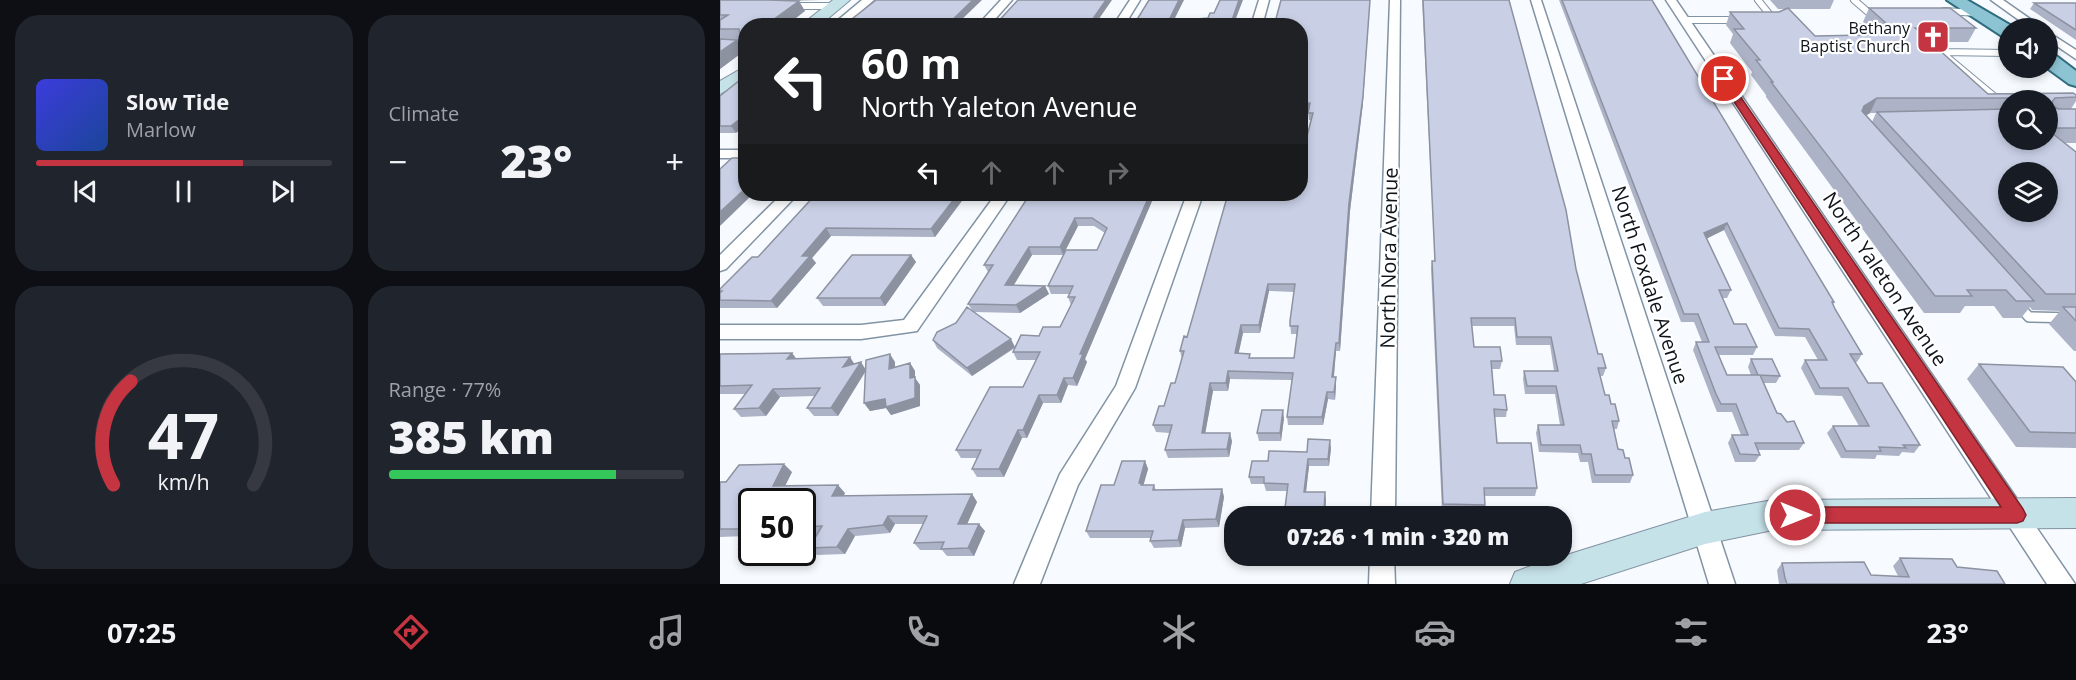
<!DOCTYPE html>
<html lang="en">
<head>
<meta charset="utf-8">
<style>
  body { margin:0; font-family:"Open Sans",sans-serif; background:#20242c; color:#f1f3f6; height:100vh; display:flex; flex-direction:column; font-size:22px; white-space:nowrap }
  * { box-sizing:border-box; margin:0 }
  p { font-size:20px; color:#9ea1a6 }
  .icon { flex:none; width:33px; height:33px; fill:none; stroke:currentColor; stroke-width:2; stroke-linecap:round; stroke-linejoin:round }
  .map { position:relative; flex:1; overflow:hidden }
  .panel { display:flex; flex-direction:column; gap:15px; padding:15px; background:#0d0f14; width:720px }
  .panel>* { flex:none }
  .hud { position:absolute; left:18px; top:18px; width:570px; height:183px; border-radius:24px; box-shadow:0 3px 9px #0003; background:#202124; color:#fff; overflow:hidden }
  .controls { position:absolute; left:1278px; top:18px; display:grid; gap:12px }
  .controls a { display:grid; place-items:center; width:60px; height:60px; border-radius:50%; background:#171b24; box-shadow:0 3px 9px #0003; font-size:30px }
  .speed { position:absolute; left:18px; top:488px; display:flex; gap:12px; font-size:30px; font-weight:700; text-align:center }
  .speed>* { display:grid; place-content:center; width:78px; height:78px; border-radius:50%; background:#171b24; box-shadow:0 3px 9px #0003; line-height:1 }
  .speed .limit { border:3px solid #111; border-radius:9px; background:#fff; color:#111 }
  .pin { position:absolute; display:grid; place-items:center; width:51px; height:51px; color:#fff; margin:-26px; border:3px solid #fff; border-radius:50%; box-shadow:0 2px 6px #0007 }
  .me { position:absolute; width:66px; margin:-33px; rotate:90deg; stroke-linejoin:round; filter:drop-shadow(0 0 4px #0008) }
  .turn { display:flex; align-items:center; gap:21px; height:126px; padding:0 24px; font-size:27px }
  .turn .icon { width:78px; height:78px; stroke-width:2.5 }
  .turn b { display:block; font-size:42px; line-height:51px }
  .lanes { display:flex; align-items:center; height:57px; padding:0 24px; background:#0003; justify-content:center; gap:30px; direction:ltr }
  .lanes .off { opacity:.35 }
  .big { font-size:45px; font-weight:800; line-height:1.1 }
  .panel .tile { flex:1; display:flex; flex-direction:column; justify-content:center; gap:9px; min-width:0; padding:0 21px; border-radius:24px; background:#20242c }
  .panel .dial { align-items:center; gap:0 }
  .dial svg { height:156px; overflow:visible; fill:none; stroke:#363941; stroke-width:7; stroke-linecap:round; text-anchor:middle }
  .dial text { fill:#f1f3f6; stroke:none }
  .song { display:flex; align-items:center; gap:18px }
  .cover { width:72px; height:72px; border-radius:9px; background:linear-gradient(135deg,hsl(240 70% 55%),hsl(220 70% 35%)) }
  .played { height:6px; border-radius:3px; background:linear-gradient(90deg,#c43441 70%,#363941 70%) }
  .keys { display:flex; justify-content:space-around; direction:ltr }
  .heat { display:flex; justify-content:space-between; align-items:center; font-size:33px; direction:ltr }
  .charge { height:9px; border-radius:4px; background:linear-gradient(90deg,#34c759 77%,#363941 0) }
  .panel .tiles { flex:1; display:grid; gap:15px; grid-template-columns:repeat(2,1fr) }
  .trip { position:absolute; left:504px; top:506px; width:348px; height:60px; border-radius:24px; background:#171b24; box-shadow:0 3px 9px #0003; font-weight:800; line-height:60px; text-align:center }
  .dock { display:flex; height:96px; justify-content:space-around; align-items:center; background:#090b0e; color:#9ea1a6 }
  .dock .icon { width:42px; height:42px }
  .dock .selected { color:#c43441 }
  .dock b { font-size:27px; color:#f1f3f6 }
  main { display:flex; flex:1; min-height:0 }
  .map>svg:first-child { display:block }
</style>
</head>
<body>
<main>
<section class="panel">
<div class="tiles">
<div class="tile">
<div class="song"><i class="cover"></i><div><b>Slow Tide</b><p>Marlow</p></div></div>
<div class="played"></div>
<div class="keys"><svg class="icon" aria-label="previous" viewBox="0 0 24 24"><path d="M18 5L8 12l10 7zM5 5v14"/></svg><svg class="icon" aria-label="pause" viewBox="0 0 24 24"><path d="M8 5v14M16 5v14"/></svg><svg class="icon" aria-label="next" viewBox="0 0 24 24"><path d="M6 5l10 7-10 7zM19 5v14"/></svg></div>
</div>
<div class="tile"><p>Climate</p>
<div class="heat"><a>−</a><b class="big">23°</b><a>+</a></div>
</div>
<div class="tile dial"><svg viewBox="0 0 100 80">
<path d="M14 69A42 42 0 1 1 86 69"/>
<path d="M14 69A42 42 0 0 1 23 16" stroke="#c43441"/>
<text x="50" y="56" font-size="32" font-weight="700">47</text>
<text x="50" y="72" font-size="11">km/h</text>
</svg></div>
<div class="tile"><p>Range · 77%</p><b class="big">385 km</b><div class="charge"></div></div>
</div>
</section>
<div class="map">
<svg width="1356" height="584" viewBox="0 0 1356 584">
  <rect width="100%" height="100%" fill="#f7fbff"/>
  <g fill="none" stroke-linecap="round" stroke-linejoin="round">
    <g stroke="#8293a3" stroke-width="8">
      <path id="lane-far1" d="M1038 0 1054 20H1051
        M1134 0 1148 12H1159
        M70 6H113
        M1224 11 1258 13
        M964 20H1019
        M1221 52 1275 97H1280
        M1221 52 1288 53"/>
    </g>
    <g stroke="#8293a3" stroke-width="12">
      <path id="lane" d="M1299 306 1309 317 1356 318"/>
    </g>
    <g stroke="#8293a3" stroke-width="3">
      <path id="street" d="M142 0H154L124 26H111Z
        M281 0H292L269 26H257Z
        M410 0H420L404 26H393Z
        M539 0H549L542 26H531Z
        M670 0H680L675 516H651Z
        M811 0H821L1015 584H989Z
        M946 0H956L1355 584H1327Z
        M1271 0H1283L1323 28H1310Z
        M1328 32 1356 50V59L1328 40Z
        M0 42H26V49L0 48Z
        M0 150H26V158H0Z
        M62 194H78L6 269 0 271V255Z
        M276 194H291L197 331 141 339H0V325H141L184 320Z
        M467 194H483L415 388 358 485 320 584H294L340 474 396 386Z
        M650 555H674L675 584H649Z"/>
    </g>
    <g stroke="#8293a3" stroke-width="2">
      <path id="secondary" d="M113 0H130L99 26H80Z
        M26 66V79L0 94V81Z
        M1356 498V528L1053 530 985 544 861 584H790L795 572 808 567 985 512 1053 500Z"/>
    </g>
    <g stroke="#2f6d7f" stroke-width="4">
      <path id="primary" d="M1227 0H1247L1295 28H1288V37L1282 36Z
        M1328 53 1335 55 1356 71V86L1349 84 1327 68Z"/>
    </g>
    <use href="#lane-far1" stroke="#fff" stroke-width="6"/>
    <use href="#lane" stroke="#fff" stroke-width="9"/>
    <use href="#street" fill="#fff" fill-rule="evenodd"/>
    <use href="#secondary" fill="#c6e2e9" fill-rule="evenodd"/>
    <use href="#primary" fill="#8dc4d3" fill-rule="evenodd"/>
  </g>
  <path fill="#adb3c6" fill-rule="evenodd" d="M0 0 57 1 55 0H101L69 1 85 11 23 40H15L24 51 0 69Z
    M702 0H789L856 269 878 354 886 368 883 376H880L885 395 891 404 899 421 897 429H894L898 449 905 458 913 475 910 483H872L868 462H860L858 453 819 452 816 433 818 425H840L835 394H805L803 379 804 371H834L830 345H796L794 326H752L754 347 782 361 780 369H772L774 395 787 410 786 417H774L777 443 817 488 815 496H765V505L764 512H722L711 269 712 261H715Z
    M839 0H932L1114 302 1113 304 1115 309 1142 354 1137 362H1135L1148 383 1200 445 1194 453 1182 452 1179 456 1157 455 1155 459 1121 458 1107 433 1113 426H1139L1122 396 1095 395 1081 368 1085 360H1098L1085 337 1055 336 1004 230 987 238 1011 290 1007 298H1002L1014 324 1037 347 1033 355H999L1007 375H1031L1028 367 1031 359 1060 376 1056 383H1044L1057 413 1084 443 1079 450H1038L1040 455 1035 462H1015L1008 443 1012 435H1021L1012 412H997L993 402 973 350 976 342H982L974 322H961Z
    M1050 0H1114L1110 9H1068L1095 36 1133 35 1138 24H1145L1143 22 1149 8 1256 28 1248 42H1210L1268 94 1356 95V101L1351 109H1356V143H1345L1356 152V351H1354L1329 324 1340 311 1312 310 1310 307 1301 318H1283L1274 306H1245L1240 313H1204L1046 97V95L1031 75 1032 72 1010 43 1013 34 1006 25 1010 12H1059L1066 9H1058ZM1288 100H1328V140H1288ZM1150 113H1156L1152 122 1146 116Z
    M1314 3H1356V40L1310 9Z
    M580 26 643 103 630 211 620 351H616L614 377H616V385L615 400 608 399 603 425H568L567 417 572 380 510 379 508 391H493L485 433 512 441 509 457 448 458 445 450 450 433 436 432 433 425 444 406 455 383 462 359 460 351 467 337 586 140 591 120H589ZM549 291 574 292 570 321 571 334H577L574 358H531L518 354 523 333H540Z
    M0 96 16 133H0Z
    M96 194H157L156 195 247 194 215 237 111 236 92 258 96 263 57 308H0V289L38 257Z
    M310 194H435L365 359 367 362 357 386 348 385 341 403H323L307 438H302L284 477H257L252 469 257 458H241L236 450 303 387 316 360H297L293 352 295 348 252 376 217 348 213 340 252 310 248 304 268 272 264 265ZM358 226H374L385 233 377 250 328 286 331 294H349L348 297 351 305 340 327 319 336 295 347 254 312 300 313 329 294 325 286H293L312 255H343Z
    M191 255 196 262 165 306H103L97 298Z
    M72 353 76 359 130 357 134 364 146 369 175 362V367L190 363 195 371V378L200 385V406L171 415 166 408 150 411 144 403 146 371 118 416H94L87 408 95 396 60 397 46 416 21 417 14 409 26 394H0V354Z
    M1259 364 1356 382V448L1296 447 1247 379Z
    M564 418 561 441H539L537 433Z
    M611 448 609 466H589L586 492 606 500 605 516H564L567 491H546L544 484H531L529 477 548 461Z
    M425 461 428 469 423 485H434L436 490 502 489 504 497 499 527 465 528 461 547 434 548 430 541 431 538H370L366 531 394 485Z
    M72 472 65 486 125 493 124 496 252 494 257 502 247 524 265 531 254 556H227L222 550H200L194 543 204 524H175L170 533 135 536 125 554 97 555 89 548 97 534 82 535V501H32V552H57L55 555 28 556 19 549 27 536 0 537V482Z
    M514 516V546H511L508 538Z
    M1180 558 1237 567 1285 584H1059L1057 570 1062 563 1151 575 1178 576 1173 566Z"/>
  <path fill="#8d92a1" d="M253 0H262L235 26H226Z
    M386 0H392L374 26H368Z
    M459 0H464L451 26 448 22Z
    M519 0H523L513 26H510Z
    M650 0 643 103 630 211 620 351 619 343 629 203Z
    M79 1 85 11 66 26H37Z
    M26 34V44L21 37Z
    M17 40 24 51 0 69V52Z
    M1157 98 1150 113 1137 121 1144 106Z
    M590 103 591 110 580 112V104Z
    M26 114V125L16 133 11 126Z
    M26 188V194H33L0 226V212Z
    M238 194H247L215 237 211 229Z
    M430 194H435L365 359 367 362 357 386 353 378 360 354Z
    M355 218 358 226 343 255 340 247Z
    M1007 223 1004 230 982 241 984 233Z
    M106 228 111 236 92 258 96 263 57 308 51 301 82 256Z
    M309 247 312 255 289 293 285 285Z
    M191 255 196 262 165 306 160 298Z
    M548 284 549 291 540 333 539 325Z
    M325 286 329 294 300 313 296 305Z
    M521 325 523 333 517 361 515 353Z
    M291 339 295 347 252 376 247 368Z
    M616 343V351L613 385 612 377Z
    M72 353 78 361 67 359Z
    M170 354 175 362V377L169 369Z
    M130 357 135 365 123 367Z
    M141 362 146 370 118 416 111 408Z
    M190 363 195 371V378L200 385V406L171 415 166 408 150 411 144 403 190 378Z
    M508 371 510 379 508 391 506 383Z
    M616 377V385L615 400 614 392Z
    M344 378 348 385 341 403 337 395Z
    M490 383 493 391 484 440 482 433Z
    M53 389 60 397 46 416 39 408Z
    M607 392 608 399 603 425 602 417Z
    M319 395 323 403 307 438 303 430Z
    M563 410 564 418 561 441 560 433Z
    M298 430 302 438 284 477 279 469Z
    M510 433 512 441 509 457 507 449Z
    M610 440 611 448 609 466 608 459Z
    M588 459 589 466 585 500 584 492Z
    M425 461 428 469 423 487 419 483Z
    M64 464 72 472 61 494 53 486Z
    M118 485 125 493 119 504 112 496Z
    M502 489 504 497 499 527 496 519Z
    M605 492 606 500 605 516H604Z
    M252 494 257 502 244 531 238 524Z
    M168 516 175 524 170 533 163 525Z
    M463 520 465 528 461 547 458 540Z
    M259 524 265 531 254 556 248 548Z
    M128 529 135 536 125 554 117 547Z"/>
  <path fill="#c9d0e6" stroke="#8d92a1" stroke-width="1.5" fill-rule="evenodd" d="M0 0H48L79 1 50 22 41 23 37 26H26V34L21 37 19 29H0V20L8 15H0Z
    M156 0H253L226 26H123Z
    M298 0H386L368 26H274Z
    M429 0H459L448 22 488 18 490 13H494L500 0H519L510 26H413Z
    M561 0H650L643 96 629 203 619 343H616L612 377H616L614 392H607L602 417H567L573 373 508 371 506 383H490L482 433H510L507 449 445 450 452 425H433L439 406H444L451 383H455L464 351H460L464 336 467 337 508 194H580V140H586L593 113H588L590 103 580 104V26H554ZM548 284H575L570 321V326H578L574 358H529L530 354 515 353 521 325H539Z
    M703 0H789L846 210 856 269 878 354H882L886 368H878L885 395H889L891 404H895L899 421H892L898 449 903 450 905 458H909L913 475H875L871 454H862L860 445H821L818 425H844L836 386H807L804 371H838L831 337H797L795 318H751L754 347H780L782 361H771L774 395H785L787 410 774 409 777 443H811L817 488H764L765 505 723 504 712 261H715Z
    M842 0H932L1114 302H1112L1115 309 1142 354H1130L1148 383H1162L1200 445H1183L1186 448 1159 447 1161 451H1126L1113 426H1149L1128 388H1100L1085 360H1107L1089 329 1059 328 1007 223 984 233 1011 290H999L1014 324H1026L1037 347H995L1007 375H1040L1057 413 1061 414 1067 422 1074 421 1084 443H1035L1040 455 1020 454 1012 435H1028L1016 404H1001L996 394 976 342H989L978 314H964Z
    M1314 3H1356V30Z
    M1068 8 1095 36 1147 35 1138 24H1167L1149 8H1230L1256 28H1195L1268 94 1353 93 1356 95V97L1335 98 1332 102 1333 106 1338 109H1356V128H1328V100H1302L1301 98H1157L1144 106 1142 111 1314 301H1296L1286 290H1247L1252 296H1215L1051 82H1053L1036 60H1040L1014 29H1024L1010 12H1059Z
    M0 39 17 40 0 52Z
    M25 76 26 114 11 126H0V96Z
    M1288 109V140H1328V130L1356 152V294H1326L1157 112ZM1288 172H1328V212H1288Z
    M12 158H26V188L0 212V169Z
    M96 194H146L145 195 238 194 211 229 106 228 82 256H90L51 301 0 300V293L2 291H0V289L32 257H38Z
    M310 194H430L360 354H363L353 378H344L337 395H319L303 430H298L279 469H252L261 450H236L270 387H303L320 352H293L301 335 319 336 323 327H340L355 297H348L353 286H328L346 250H377L387 228 372 218H355L340 247H309L285 285 325 286 296 305 248 304 273 265H264Z
    M132 255H191L160 298H97Z
    M247 307 291 339 247 368 213 340 217 332 236 323Z
    M1343 307H1356V321Z
    M72 353 67 359 130 357 123 367 141 362 111 408H87L100 388 53 389 39 408 14 409 32 385 0 386V354Z
    M170 354 169 369 190 363V378L195 377V398L166 407 165 399 144 403 146 360Z
    M1031 359H1052L1060 376 1038 375Z
    M1259 364 1343 367 1356 382V433L1310 432Z
    M542 410H563L560 433H537Z
    M588 439 610 440 608 459H588L584 492H605L604 512H599V516H564L568 484 544 483V477H529L532 461H548L549 451 587 452Z
    M402 461H425L419 483H421V485H434L433 490 502 489 496 519 463 520 458 540 430 541 433 531H366L381 485H394Z
    M64 464 53 486 118 485 112 496 252 494 238 524H259L248 548 221 549 224 542 194 543 207 516H168L163 525 128 529 117 547 89 548 102 526 82 527V501H32V529H0V482H6L19 465Z
    M512 516H562H514V538H508Z
    M32 530V548L19 549Z
    M1180 558 1232 559 1237 567 1277 571 1285 584H1067L1065 578 1062 563 1144 562 1151 575 1189 577Z"/>
  <path fill="#c43441" stroke="#7f222a" stroke-width="1.5" d="M1000 77H1007L1303 509 1306 515 1303 521 1297 523H1075L1069 521 1066 515 1069 510 1075 507H1281L999 79Z"/>
  <defs>
    <g id="church-square" transform="scale(1.725)"><rect x="-9" y="-9" width="18" height="18" rx="4" fill="#c43441" stroke="#fff"/><path d="M-1.2-6h2.4v3.5h3.3v2.4h-3.3V6h-2.4V-.1h-3.3v-2.4h3.3Z" fill="#fff"/></g>
  </defs>
  <g fill-rule="evenodd">
    <use href="#church-square" x="1213" y="37"/>
  </g>
  <g text-anchor="middle" stroke-width="4.5" stroke-linejoin="round" paint-order="stroke">
    <g font-size="16" fill="#0d141a" stroke="#fff" text-anchor="end">
      <text x="1190" y="34">Bethany<tspan x="1190" dy="18">Baptist Church</tspan></text>
    </g>
    <g font-size="20" fill="#0d141a" stroke="#fff">
      <text transform="translate(669 258) rotate(-89)" y="7">North Nora Avenue</text>
      <text transform="translate(1165 279) rotate(56)" y="7">North Yaleton Avenue</text>
      <text transform="translate(930 285) rotate(72)" y="7">North Foxdale Avenue</text>
    </g>
  </g>
</svg>
<div class="controls">
<a><svg class="icon" aria-label="sound" viewBox="0 0 24 24"><path d="M4 9h4l5-4v14l-5-4H4zM17 9q2 3 0 6"/></svg></a>
<a><svg class="icon" aria-label="search" viewBox="0 0 24 24"><circle cx="10" cy="10" r="6"/><path d="M15 15l6 6"/></svg></a>
<a><svg class="icon" aria-label="layers" viewBox="0 0 24 24"><path d="M12 4l9 5-9 5-9-5zM3 14l9 5 9-5"/></svg></a>
</div>
<div class="speed"><div class="limit">50</div></div>
<div class="pin" style="left:1004px;top:79px;background:#d93025"><svg class="icon" aria-label="arrive" viewBox="0 0 24 24"><path d="M6 21V4h12l-3 4 3 4H6"/></svg></div>
<svg class="me" style="left:1075px;top:515px" viewBox="-20 -20 40 40"><circle r="17" fill="#c43441" stroke="#fff" stroke-width="3"/><path d="M0-11L8 9 0 5-8 9z" fill="#fff"/></svg>
<div class="trip">07:26 · 1 min · 320 m</div>
<div class="hud">
<div class="turn"><svg class="icon" aria-label="left" viewBox="0 0 24 24"><path d="M17 20v-9H6M10 6l-5 5 5 5"/></svg><div><b>60 m</b>North Yaleton Avenue</div></div>
<div class="lanes"><svg class="icon" aria-label="left" viewBox="0 0 24 24"><path d="M17 20v-9H6M10 6l-5 5 5 5"/></svg><svg class="icon off" aria-label="ahead" viewBox="0 0 24 24"><path d="M12 20V5M6 11l6-6 6 6"/></svg><svg class="icon off" aria-label="ahead" viewBox="0 0 24 24"><path d="M12 20V5M6 11l6-6 6 6"/></svg><svg class="icon off" aria-label="right" viewBox="0 0 24 24"><path d="M7 20v-9h11M14 6l5 5-5 5"/></svg></div>
</div>
</div>
</main>
<nav class="dock">
<b>07:25</b>
<svg class="icon selected" aria-label="directions" viewBox="0 0 24 24"><path d="M12 3l9 9-9 9-9-9zM9 14v-3h6M13 9l2 2-2 2"/></svg>
<svg class="icon" aria-label="music" viewBox="0 0 24 24"><path d="M9 18V5l10-2v13"/><circle cx="6" cy="18" r="3"/><circle cx="16" cy="16" r="3"/></svg>
<svg class="icon" aria-label="phone" viewBox="0 0 24 24"><path d="M5 4h4l2 5-3 2q2 4 5 5l2-3 5 2v4C11 20 4 13 5 4z"/></svg>
<svg class="icon" aria-label="climate" viewBox="0 0 24 24"><path d="M12 3v18M4 7l16 10M4 17L20 7"/></svg>
<svg class="icon" aria-label="car" viewBox="0 0 24 24"><path d="M5 17H2v-5l4-1 3-4h7l3 4 3 1v5h-3M9 17h6M6 11h13"/><circle cx="7" cy="17" r="2"/><circle cx="17" cy="17" r="2"/></svg>
<svg class="icon" aria-label="filters" viewBox="0 0 24 24"><path d="M4 7h16M4 17h16"/><circle cx="9" cy="7" r="2"/><circle cx="15" cy="17" r="2"/></svg>
<b>23°</b>
</nav>
</body>
</html>
